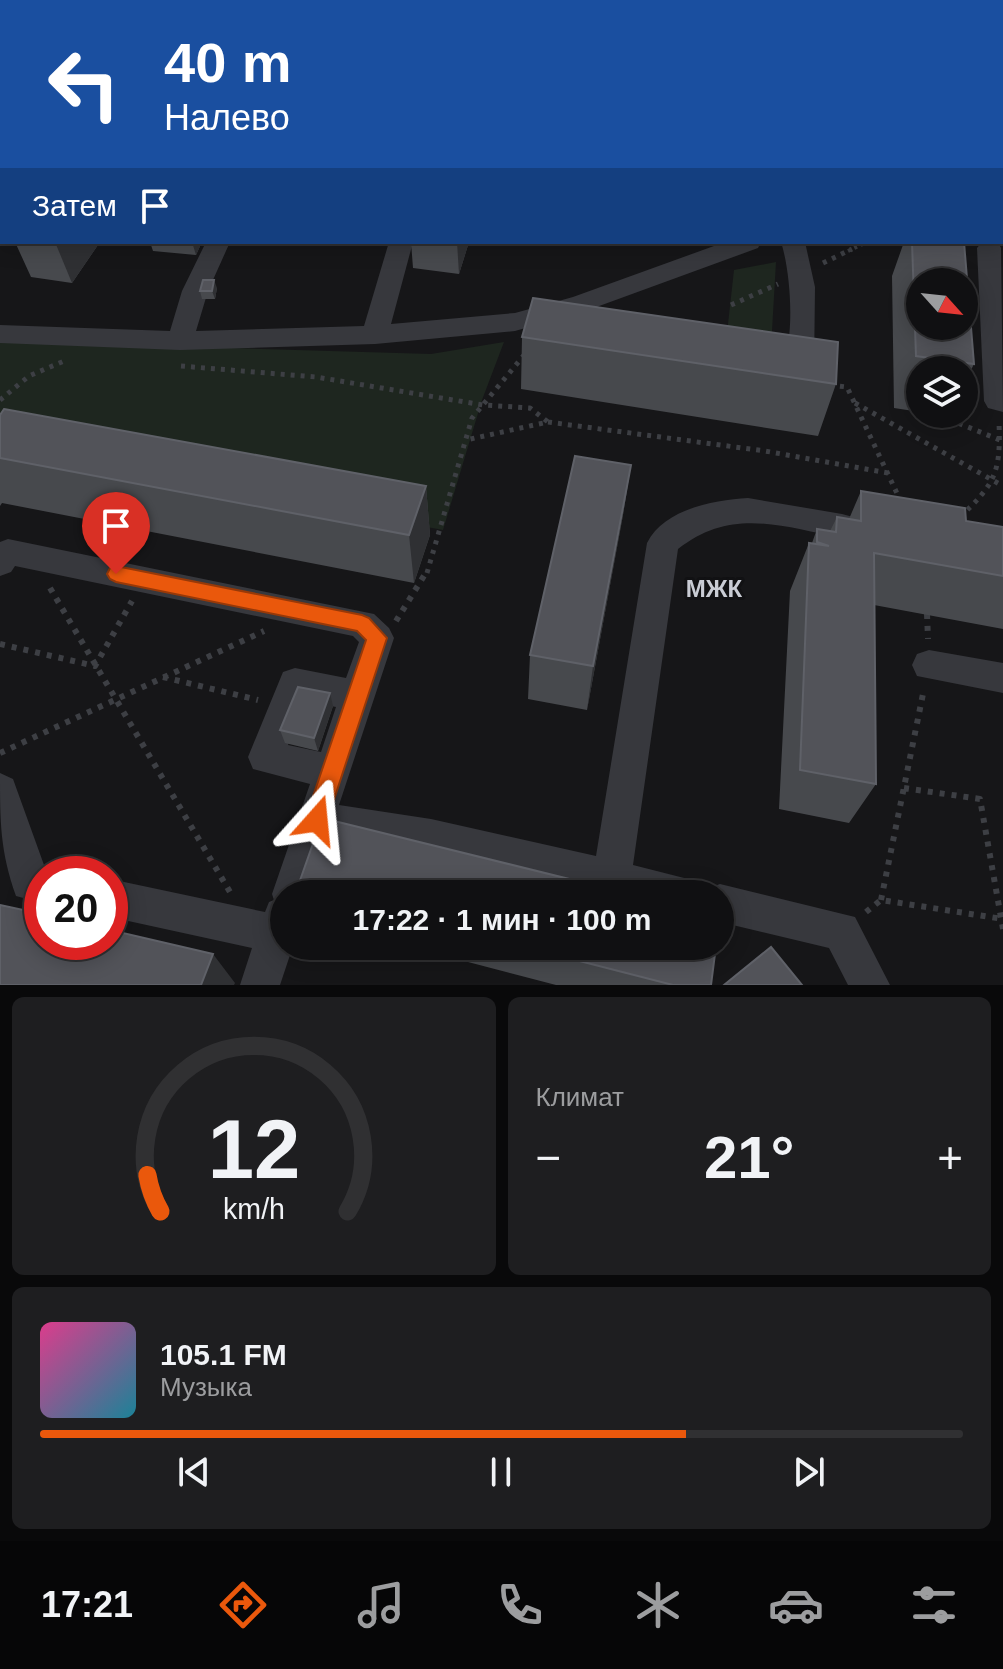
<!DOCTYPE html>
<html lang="ru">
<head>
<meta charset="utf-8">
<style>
  body { margin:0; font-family:Arial,sans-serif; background:#1e1e20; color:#f1f3f6; height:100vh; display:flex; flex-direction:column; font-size:30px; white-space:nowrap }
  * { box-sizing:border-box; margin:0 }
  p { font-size:26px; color:#9c9d9f }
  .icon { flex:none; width:44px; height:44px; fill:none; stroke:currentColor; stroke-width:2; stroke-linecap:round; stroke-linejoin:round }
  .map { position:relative; height:985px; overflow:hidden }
  .panel { display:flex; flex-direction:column; gap:12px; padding:12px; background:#09090a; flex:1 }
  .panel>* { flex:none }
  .guide { position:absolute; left:0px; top:0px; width:1004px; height:244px; box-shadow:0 4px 20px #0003,0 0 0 2px #303032; background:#1a4fa0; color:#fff; overflow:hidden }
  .needle { width:52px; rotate:117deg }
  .controls { position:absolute; left:906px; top:268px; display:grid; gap:16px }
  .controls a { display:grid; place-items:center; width:72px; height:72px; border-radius:50%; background:#101012; box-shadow:0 4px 20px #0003,0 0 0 2px #303032; font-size:40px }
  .speed { position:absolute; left:24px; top:856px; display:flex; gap:16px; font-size:40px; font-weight:700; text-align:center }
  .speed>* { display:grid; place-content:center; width:104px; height:104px; border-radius:50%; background:#101012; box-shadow:0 4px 20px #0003,0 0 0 2px #303032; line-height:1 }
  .speed .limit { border:12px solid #d22; background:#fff; color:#111 }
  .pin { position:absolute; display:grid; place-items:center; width:68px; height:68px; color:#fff; margin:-82px -34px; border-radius:50% 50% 50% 0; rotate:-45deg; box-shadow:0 0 8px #0007 }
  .pin .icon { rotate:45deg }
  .me { position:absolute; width:88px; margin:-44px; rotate:18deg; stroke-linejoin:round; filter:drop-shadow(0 0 6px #0008) }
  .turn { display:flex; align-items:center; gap:28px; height:168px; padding:0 32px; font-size:36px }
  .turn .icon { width:104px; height:104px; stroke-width:2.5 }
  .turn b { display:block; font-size:56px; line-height:68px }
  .then { display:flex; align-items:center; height:76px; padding:0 32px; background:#0003; gap:16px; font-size:30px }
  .big { font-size:60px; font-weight:700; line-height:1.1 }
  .panel .card { flex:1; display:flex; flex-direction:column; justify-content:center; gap:12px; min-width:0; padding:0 28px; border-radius:12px; background:#1e1e20 }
  .panel .dial { align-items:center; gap:0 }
  .dial svg { height:208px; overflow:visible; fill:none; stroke:#303032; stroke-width:7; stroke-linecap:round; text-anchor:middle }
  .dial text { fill:#f1f3f6; stroke:none }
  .song { display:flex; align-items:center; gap:24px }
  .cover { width:96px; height:96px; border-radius:12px; background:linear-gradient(135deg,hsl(330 70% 55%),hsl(190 70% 35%)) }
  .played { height:8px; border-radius:4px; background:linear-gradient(90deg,#ea580c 70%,#303032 70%) }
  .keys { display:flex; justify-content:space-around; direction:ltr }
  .heat { display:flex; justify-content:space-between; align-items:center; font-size:44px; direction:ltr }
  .panel .tiles { flex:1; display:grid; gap:12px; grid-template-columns:1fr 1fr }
  .card:last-child { grid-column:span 2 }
  .trip { position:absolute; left:270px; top:880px; width:464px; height:80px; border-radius:40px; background:#101012; box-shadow:0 4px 20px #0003,0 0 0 2px #303032; font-weight:700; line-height:80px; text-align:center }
  .menu { display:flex; height:128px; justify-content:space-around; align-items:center; background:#060607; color:#9c9d9f }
  .menu .icon { width:56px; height:56px }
  .menu .selected { color:#ea580c }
  .menu b { font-size:36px; color:#f1f3f6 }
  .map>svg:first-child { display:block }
</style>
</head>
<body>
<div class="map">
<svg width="1003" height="985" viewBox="0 0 1003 985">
  <rect width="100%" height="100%" fill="#161618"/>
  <path fill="#1e261f" d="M776 262 771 348 726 342 734 270Z
    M0 341 431 354 504 342 482 400 443 530 31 453 0 469Z"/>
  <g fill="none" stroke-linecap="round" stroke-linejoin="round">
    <path stroke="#3d3f44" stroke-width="4" stroke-dasharray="3 4" stroke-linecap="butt" d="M848 251 867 242"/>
    <path stroke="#3d3f44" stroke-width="5" stroke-dasharray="4 6" stroke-linecap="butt" d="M823 263 852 249
      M731 305 778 284
      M181 366 316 377 483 405 530 408 548 422 466 440
      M830 385 847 387 902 504
      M0 400 29 376 64 361
      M855 403 1003 486
      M957 414 958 423 1000 440
      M548 422 765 451 888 473
      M960 517C995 484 1001 472 999 423
      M427 573 472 418 525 354"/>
    <path stroke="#3d3f44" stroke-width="6" stroke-dasharray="5 7" stroke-linecap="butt" d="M50 588 230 892
      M927 614 928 639
      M396 621 427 571
      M0 644 95 666 132 601
      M163 677 258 700
      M0 753 264 631
      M904 788 980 799 1003 929
      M881 900 924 689
      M866 912 881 900 1003 919"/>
    <path fill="#37383d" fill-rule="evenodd" d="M516 0H536V2H516Z
      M0 9 2 10V22L0 21Z
      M0 106H2V120H0Z
      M1002 112H1003V126H1002Z
      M206 242H230L208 291 196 331 364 326 389 242H413L391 324 515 313 573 297 725 242H761L758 248 591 309 515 331 375 344 180 350 0 343V325L170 331 182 291Z
      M781 242H805L815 287 814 370 810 377 800 380 784 376 780 369C796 342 791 273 781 242Z
      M982 242H998L1001 248 1003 412 988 408 984 401 977 248Z
      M748 498 842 514 853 517 857 526 853 535 842 538C781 526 731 507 678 549L633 865 692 880 697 894H594L431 857 328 840 310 894H284V946H293L280 985H240L252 948 110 917V879L265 912 269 902 274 900 272 894 310 784 253 769 248 757 283 672 295 668 346 678 359 642 353 636 15 566 11 572 0 576V542L8 539 374 614 389 628 394 638 339 805 431 819 596 856 647 543C664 509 714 500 748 498ZM305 701 336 707 321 752 288 745Z
      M929 650 1003 663V693L917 676 912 665 917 654Z
      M0 773 13 779 44 865 57 874H42V903L16 896C0 851 0 821 0 773Z
      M720 884 855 917 890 985H848L829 948 720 922V894H704L706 889Z"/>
  </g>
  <path fill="#47494d" d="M273 0H324V2H274Z
    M1003 147V222L1002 221Z
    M15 242H100L72 283 31 277Z
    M150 242H202L196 255 153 251Z
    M411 242H469L459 274 413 268Z
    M904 242H964L974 364 964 384V370H920V412L894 408 892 276Z
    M217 288 215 299H202L200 291Z
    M522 337 836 384 818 436 521 389Z
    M0 415 426 486 430 535 414 583 2 503 0 506Z
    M631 465 623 515 587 710 528 699 530 655Z
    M861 491 966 521 1003 527V629L874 605 876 784 849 823 779 809 790 591 809 543H812L817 529 830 531 837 517 849 519Z
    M333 706 318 751 285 743 280 730Z
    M297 889 630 894H300Z
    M407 946H716L711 985H556Z"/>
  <path fill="#2f3033" d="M55 242H100L72 283Z
    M192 242H202L196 255Z
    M457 242H469L459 274Z
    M214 280 217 288 215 299 212 291Z
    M631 465 623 515 587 710 593 666Z
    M426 486 430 535 414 583 409 535Z
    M330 693 333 706 318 751 314 738Z
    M213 954 235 983 234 985H201Z"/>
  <path fill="#525359" stroke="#5f6168" stroke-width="2" fill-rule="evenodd" d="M73 0H106L105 1H73Z
    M365 0H391L390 2H364Z
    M562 0H795V2H562Z
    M912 242H964L974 364 916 356ZM920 282H964V326H920Z
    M203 280H214L212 291H200Z
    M533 298 838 342 836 384 522 337Z
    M4 409 426 486 409 535 0 458V415Z
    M575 456 631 465 593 666 530 655Z
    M861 491 965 508 966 521 1003 527V576L874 553 876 784 800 770 809 543 829 546 817 542V529L836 532 837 517 861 521Z
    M298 687 330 693 314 738 280 730Z
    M322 818 630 894H318L297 889Z
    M0 905 42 914V942H110V930L213 954 201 985H0Z
    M521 946H716L711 985H673Z
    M771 947 802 985H724Z"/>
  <path fill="#ea580c" stroke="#983908" stroke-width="2" d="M116 566 362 615 369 618 387 638 325 827 317 831 309 827 305 820 366 640 357 631 116 582 110 579 107 574 110 568Z"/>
  <g text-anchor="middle" stroke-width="6" stroke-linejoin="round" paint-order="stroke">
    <g font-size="24" font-weight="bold" fill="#c9ccd4" stroke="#111113">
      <text x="714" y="597">МЖК</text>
    </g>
  </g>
</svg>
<div class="controls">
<a><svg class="needle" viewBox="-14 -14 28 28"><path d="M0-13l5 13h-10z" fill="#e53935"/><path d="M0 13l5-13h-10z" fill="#9c9d9f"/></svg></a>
<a><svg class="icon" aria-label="layers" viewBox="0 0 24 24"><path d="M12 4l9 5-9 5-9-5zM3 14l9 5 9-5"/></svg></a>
</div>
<div class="speed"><div class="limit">20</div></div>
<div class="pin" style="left:116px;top:574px;background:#d93025"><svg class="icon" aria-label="arrive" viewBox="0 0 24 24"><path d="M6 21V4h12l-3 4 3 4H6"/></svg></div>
<svg class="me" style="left:317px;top:820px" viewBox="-20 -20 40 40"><path d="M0-17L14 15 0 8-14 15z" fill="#ea580c" stroke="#fff" stroke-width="4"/></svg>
<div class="trip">17:22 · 1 мин · 100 m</div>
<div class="guide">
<div class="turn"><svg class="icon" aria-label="left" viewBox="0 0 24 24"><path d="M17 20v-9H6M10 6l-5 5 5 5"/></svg><div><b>40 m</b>Налево</div></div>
<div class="then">Затем<svg class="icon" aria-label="arrive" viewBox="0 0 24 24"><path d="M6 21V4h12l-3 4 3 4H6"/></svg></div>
</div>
</div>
<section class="panel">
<div class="tiles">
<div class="card dial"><svg viewBox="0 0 100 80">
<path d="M14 69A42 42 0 1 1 86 69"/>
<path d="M14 69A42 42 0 0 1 9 55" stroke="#ea580c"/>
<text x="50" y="56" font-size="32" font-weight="700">12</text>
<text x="50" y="72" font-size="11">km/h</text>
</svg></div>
<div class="card"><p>Климат</p>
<div class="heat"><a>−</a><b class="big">21°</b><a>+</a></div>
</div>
<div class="card">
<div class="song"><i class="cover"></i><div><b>105.1 FM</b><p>Музыка</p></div></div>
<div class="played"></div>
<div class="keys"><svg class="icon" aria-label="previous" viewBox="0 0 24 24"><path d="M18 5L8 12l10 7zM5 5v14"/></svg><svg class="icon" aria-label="pause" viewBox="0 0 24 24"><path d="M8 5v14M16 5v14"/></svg><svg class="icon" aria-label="next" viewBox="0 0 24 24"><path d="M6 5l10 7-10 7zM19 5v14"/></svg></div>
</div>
</div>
</section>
<nav class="menu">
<b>17:21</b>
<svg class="icon selected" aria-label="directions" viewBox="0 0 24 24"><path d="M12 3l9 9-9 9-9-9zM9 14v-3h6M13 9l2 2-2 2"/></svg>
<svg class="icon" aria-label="music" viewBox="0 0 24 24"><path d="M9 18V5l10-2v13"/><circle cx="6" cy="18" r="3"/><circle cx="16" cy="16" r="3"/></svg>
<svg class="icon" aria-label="phone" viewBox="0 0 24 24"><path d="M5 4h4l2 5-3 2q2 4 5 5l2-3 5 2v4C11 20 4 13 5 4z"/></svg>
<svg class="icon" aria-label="climate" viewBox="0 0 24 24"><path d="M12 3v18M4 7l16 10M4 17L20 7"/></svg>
<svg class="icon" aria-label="car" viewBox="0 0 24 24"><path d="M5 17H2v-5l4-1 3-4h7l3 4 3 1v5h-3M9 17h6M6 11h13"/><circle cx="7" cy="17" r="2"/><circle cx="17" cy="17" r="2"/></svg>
<svg class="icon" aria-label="filters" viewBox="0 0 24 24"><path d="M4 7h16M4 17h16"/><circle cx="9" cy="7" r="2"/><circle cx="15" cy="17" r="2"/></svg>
</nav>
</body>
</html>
